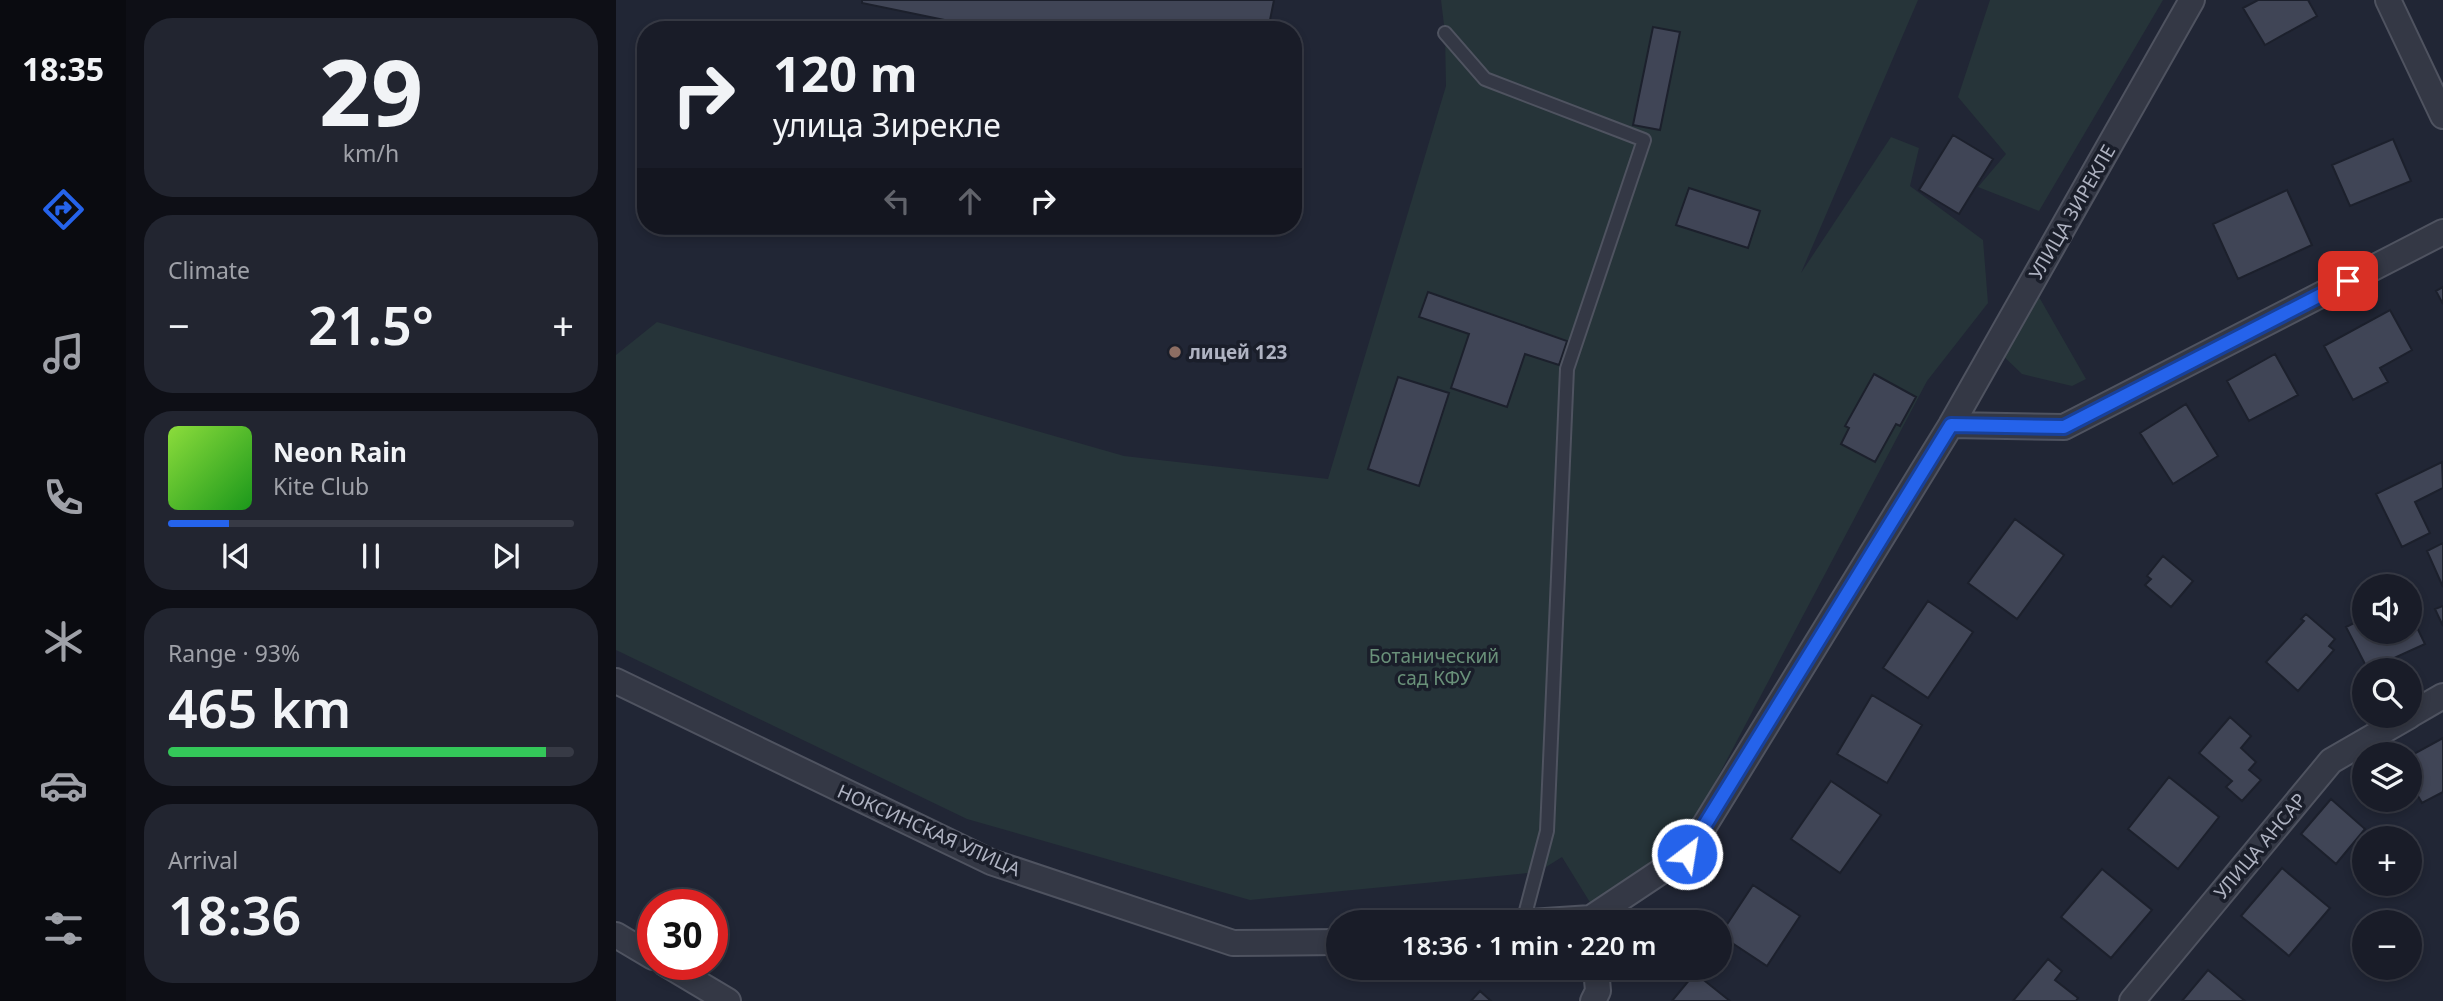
<!DOCTYPE html>
<html lang="en">
<head>
<meta charset="utf-8">
<style>
  body { margin:0; font-family:"Noto Sans",sans-serif; background:#222530; color:#f1f3f6; height:100vh; display:flex; flex-direction:column; font-size:26px; white-space:nowrap }
  * { box-sizing:border-box; margin:0 }
  p { font-size:23px; color:#9fa1a8 }
  .icon { flex:none; width:38px; height:38px; fill:none; stroke:currentColor; stroke-width:2; stroke-linecap:round; stroke-linejoin:round }
  .map { position:relative; flex:1; overflow:hidden }
  .panel { display:flex; flex-direction:column; gap:18px; padding:18px; background:#0e0f16; width:490px }
  .panel>* { flex:none }
  .banner { position:absolute; left:21px; top:21px; width:665px; height:214px; border-radius:28px; box-shadow:0 4px 10px #0003,0 0 0 2px #373a45; background:#191c28; color:#f1f3f6; overflow:hidden }
  .buttons { position:absolute; left:1736px; top:574px; display:grid; gap:14px }
  .buttons a { display:grid; place-items:center; width:70px; height:70px; border-radius:50%; background:#191c28; box-shadow:0 4px 10px #0003,0 0 0 2px #373a45; font-size:35px }
  .speed { position:absolute; left:21px; top:889px; display:flex; gap:14px; font-size:35px; font-weight:700; text-align:center }
  .speed>* { display:grid; place-content:center; width:91px; height:91px; border-radius:50%; background:#191c28; box-shadow:0 4px 10px #0003,0 0 0 2px #373a45; line-height:1 }
  .speed .limit { border:10px solid #d22; background:#fff; color:#111 }
  .pin { position:absolute; display:grid; place-items:center; width:60px; height:60px; color:#fff; margin:-30px; border-radius:14px; box-shadow:0 4px 10px #0006 }
  .me { position:absolute; width:77px; margin:-38px; rotate:31deg; stroke-linejoin:round; filter:drop-shadow(0 0 5px #0008) }
  .turn { display:flex; align-items:center; gap:24px; height:147px; padding:0 21px; font-size:32px }
  .turn .icon { width:91px; height:91px; stroke-width:2.5 }
  .turn b { display:block; font-size:49px; line-height:60px }
  .lanes { display:flex; align-items:center; height:66px; padding:0 21px; background:#0003; justify-content:center; gap:35px; direction:ltr }
  .lanes .off { opacity:.35 }
  .big { font-size:52px; font-weight:600; line-height:1.1 }
  .panel .widget { flex:1; display:flex; flex-direction:column; justify-content:center; gap:10px; min-width:0; padding:0 24px; border-radius:28px; background:#222530 }
  .panel .dial { align-items:center; gap:0 }
  .dial b { font-size:91px; line-height:1 }
  .song { display:flex; align-items:center; gap:21px }
  .cover { width:84px; height:84px; border-radius:10px; background:linear-gradient(135deg,hsl(90 70% 55%),hsl(120 70% 35%)) }
  .played { height:7px; border-radius:4px; background:linear-gradient(90deg,#2563eb 15%,#373a45 15%) }
  .keys { display:flex; justify-content:space-around; direction:ltr }
  .heat { display:flex; justify-content:space-between; align-items:center; font-size:38px; direction:ltr }
  .charge { height:10px; border-radius:5px; background:linear-gradient(90deg,#34c759 93%,#373a45 0) }
  .trip { position:absolute; left:710px; top:910px; width:406px; height:70px; border-radius:35px; background:#191c28; box-shadow:0 4px 10px #0003,0 0 0 2px #373a45; font-weight:600; line-height:70px; text-align:center }
  main { display:flex; flex:1; min-height:0 }
  .tab-bar { display:flex; flex-direction:column; width:126px; justify-content:space-around; align-items:center; background:#0a0b10; color:#9fa1a8 }
  .tab-bar .icon { width:49px; height:49px }
  .tab-bar .current { color:#2563eb }
  .tab-bar b { font-size:32px; color:#f1f3f6 }
  .map>svg:first-child { display:block }
</style>
</head>
<body>
<main>
<nav class="tab-bar">
<b>18:35</b>
<svg class="icon current" aria-label="directions" viewBox="0 0 24 24"><path d="M12 3l9 9-9 9-9-9zM9 14v-3h6M13 9l2 2-2 2"/></svg>
<svg class="icon" aria-label="music" viewBox="0 0 24 24"><path d="M9 18V5l10-2v13"/><circle cx="6" cy="18" r="3"/><circle cx="16" cy="16" r="3"/></svg>
<svg class="icon" aria-label="phone" viewBox="0 0 24 24"><path d="M5 4h4l2 5-3 2q2 4 5 5l2-3 5 2v4C11 20 4 13 5 4z"/></svg>
<svg class="icon" aria-label="climate" viewBox="0 0 24 24"><path d="M12 3v18M4 7l16 10M4 17L20 7"/></svg>
<svg class="icon" aria-label="car" viewBox="0 0 24 24"><path d="M5 17H2v-5l4-1 3-4h7l3 4 3 1v5h-3M9 17h6M6 11h13"/><circle cx="7" cy="17" r="2"/><circle cx="17" cy="17" r="2"/></svg>
<svg class="icon" aria-label="filters" viewBox="0 0 24 24"><path d="M4 7h16M4 17h16"/><circle cx="9" cy="7" r="2"/><circle cx="15" cy="17" r="2"/></svg>
</nav>
<section class="panel">
<div class="widget dial"><b>29</b><p>km/h</p></div>
<div class="widget"><p>Climate</p>
<div class="heat"><a>−</a><b class="big">21.5°</b><a>+</a></div>
</div>
<div class="widget">
<div class="song"><i class="cover"></i><div><b>Neon Rain</b><p>Kite Club</p></div></div>
<div class="played"></div>
<div class="keys"><svg class="icon" aria-label="previous" viewBox="0 0 24 24"><path d="M18 5L8 12l10 7zM5 5v14"/></svg><svg class="icon" aria-label="pause" viewBox="0 0 24 24"><path d="M8 5v14M16 5v14"/></svg><svg class="icon" aria-label="next" viewBox="0 0 24 24"><path d="M6 5l10 7-10 7zM19 5v14"/></svg></div>
</div>
<div class="widget"><p>Range · 93%</p><b class="big">465 km</b><div class="charge"></div></div>
<div class="widget"><p>Arrival</p><b class="big">18:36</b></div>
</section>
<div class="map">
<svg width="1827" height="1001" viewBox="0 0 1827 1001">
  <rect width="100%" height="100%" fill="#212635"/>
  <path fill="#263439" d="M825 0H1302L1185 273 1275 137 1303 148 1294 186 1367 240 1372 303 1311 381 1068 841 975 904 946 857 922 872 634 900 351 819 0 650V355L41 322 508 456 712 479 830 86 829 33Z
    M1374 0H1547L1423 211 1362 187 1390 154 1342 97Z
    M1423 297 1470 379 1456 386 1406 374 1381 350Z"/>
  <path fill="#404556" stroke="#1c202c" stroke-width="2" d="M246 0H658L652 30H377L246 3Z
    M1642 0H1692L1701 16 1649 45 1627 8Z
    M1037 27 1064 32 1044 130 1017 125Z
    M1337 135 1377 159 1343 214 1303 190Z
    M1777 139 1795 181 1734 206 1716 165Z
    M1073 188 1144 211 1132 248 1060 225Z
    M1671 190 1696 245 1622 279 1597 224Z
    M1827 287V304L1820 291Z
    M812 292 951 341 943 365 909 354 891 407 835 388 853 334 803 317Z
    M1774 310 1796 350 1764 368 1772 382 1737 400 1708 346Z
    M1659 354 1682 395 1633 421 1611 381Z
    M1258 374 1300 397 1284 426 1280 424 1259 462 1225 444 1233 428 1229 426Z
    M782 377 833 393 803 486 752 469Z
    M1570 404 1602 456 1557 484 1524 433Z
    M1826 462 1827 488 1799 502 1814 533 1786 547 1760 494Z
    M1399 519 1448 555 1401 619 1352 583Z
    M1827 543V587L1811 551Z
    M1547 556 1577 581 1555 607 1529 585 1535 579 1531 576Z
    M1776 579 1780 586H1762Z
    M1312 601 1357 632 1312 698 1267 668Z
    M1827 606V626L1819 609Z
    M1794 613 1809 644 1752 670 1730 627 1748 618V632H1794Z
    M1690 614 1719 639 1713 646 1718 650 1682 691 1650 662 1688 621 1685 619Z
    M1256 695 1306 725 1271 783 1221 754Z
    M1614 717 1635 736 1625 748 1640 762 1633 770 1645 780 1626 801 1610 787 1616 781 1583 753Z
    M1827 738V792L1806 803 1794 782V756Z
    M1553 777 1603 817 1562 869 1512 829Z
    M1215 781 1265 815 1224 873 1175 839Z
    M1715 799 1749 829 1720 864 1685 834Z
    M1666 868 1714 908 1673 956 1625 916Z
    M1486 869 1536 910 1495 958 1445 917Z
    M1137 885 1184 916 1151 966 1104 935Z
    M1432 959 1446 971 1439 980 1462 998 1460 1001H1397Z
    M1592 970 1629 1001H1566Z
    M1079 973 1114 1001H1056Z
    M864 991 875 1001H855Z"/>
  <g fill="none" stroke-linecap="round" stroke-linejoin="round">
    <g stroke="#4f5360" stroke-width="16">
      <path id="service" d="M829 33 869 79 1028 140 951 369 931 831 907 922"/>
    </g>
    <g stroke="#4f5360" stroke-width="28">
      <path id="minor" d="M1772 0 1827 116
        M1335 425 1448 427 1827 232
        M0 681 375 862 617 943 723 942
        M1794 715 1827 696
        M914 922 975 918 1071 854 1335 425 1576 0
        M0 935 37 957
        M50 964 112 1001
        M977 1001 982 991 980 968
        M1516 1001 1715 761 1793 716"/>
    </g>
    <use href="#service" stroke="#343845" stroke-width="12"/>
    <use href="#minor" stroke="#343845" stroke-width="24"/>
  </g>
  <g fill="none" stroke-linecap="round" stroke-linejoin="round">
    <g stroke="#184099" stroke-width="18">
      <path id="route" d="M1071 854 1335 425 1448 427 1732 281"/>
    </g>
    <use href="#route" stroke="#2563eb" stroke-width="12"/>
  </g>
  <circle fill="#8d6e63" stroke="#1a1e2a" stroke-width="2.5" cx="559" cy="352" r="7"/>
  <g text-anchor="middle" stroke-width="7" stroke-linejoin="round" paint-order="stroke">
    <g font-size="19" fill="#afb3c2" stroke="#1a1e2a">
      <text transform="translate(1456 212) rotate(-60)" y="7">УЛИЦА ЗИРЕКЛЕ</text>
      <text transform="translate(313 830) rotate(24)" y="7">НОКСИНСКАЯ УЛИЦА</text>
      <text transform="translate(1644 846) rotate(-50)" y="7">УЛИЦА АНСАР</text>
    </g>
    <g font-size="19" font-weight="bold" fill="#afb3c2" stroke="#1a1e2a" text-anchor="start">
      <text x="573" y="359">лицей 123</text>
    </g>
    <g font-size="19" fill="#699079" stroke="#1a1e2a">
      <text x="818" y="663">Ботанический<tspan x="818" dy="22">сад КФУ</tspan></text>
    </g>
  </g>
</svg>
<div class="buttons">
<a><svg class="icon" aria-label="sound" viewBox="0 0 24 24"><path d="M4 9h4l5-4v14l-5-4H4zM17 9q2 3 0 6"/></svg></a>
<a><svg class="icon" aria-label="search" viewBox="0 0 24 24"><circle cx="10" cy="10" r="6"/><path d="M15 15l6 6"/></svg></a>
<a><svg class="icon" aria-label="layers" viewBox="0 0 24 24"><path d="M12 4l9 5-9 5-9-5zM3 14l9 5 9-5"/></svg></a>
<a>+</a>
<a>−</a>
</div>
<div class="speed"><div class="limit">30</div></div>
<div class="pin" style="left:1732px;top:281px;background:#d93025"><svg class="icon" aria-label="arrive" viewBox="0 0 24 24"><path d="M6 21V4h12l-3 4 3 4H6"/></svg></div>
<svg class="me" style="left:1071px;top:854px" viewBox="-20 -20 40 40"><circle r="17" fill="#2563eb" stroke="#fff" stroke-width="3"/><path d="M0-11L8 9 0 5-8 9z" fill="#fff"/></svg>
<div class="trip">18:36 · 1 min · 220 m</div>
<div class="banner">
<div class="turn"><svg class="icon" aria-label="right" viewBox="0 0 24 24"><path d="M7 20v-9h11M14 6l5 5-5 5"/></svg><div><b>120 m</b>улица Зирекле</div></div>
<div class="lanes"><svg class="icon off" aria-label="left" viewBox="0 0 24 24"><path d="M17 20v-9H6M10 6l-5 5 5 5"/></svg><svg class="icon off" aria-label="ahead" viewBox="0 0 24 24"><path d="M12 20V5M6 11l6-6 6 6"/></svg><svg class="icon" aria-label="right" viewBox="0 0 24 24"><path d="M7 20v-9h11M14 6l5 5-5 5"/></svg></div>
</div>
</div>
</main>
</body>
</html>
